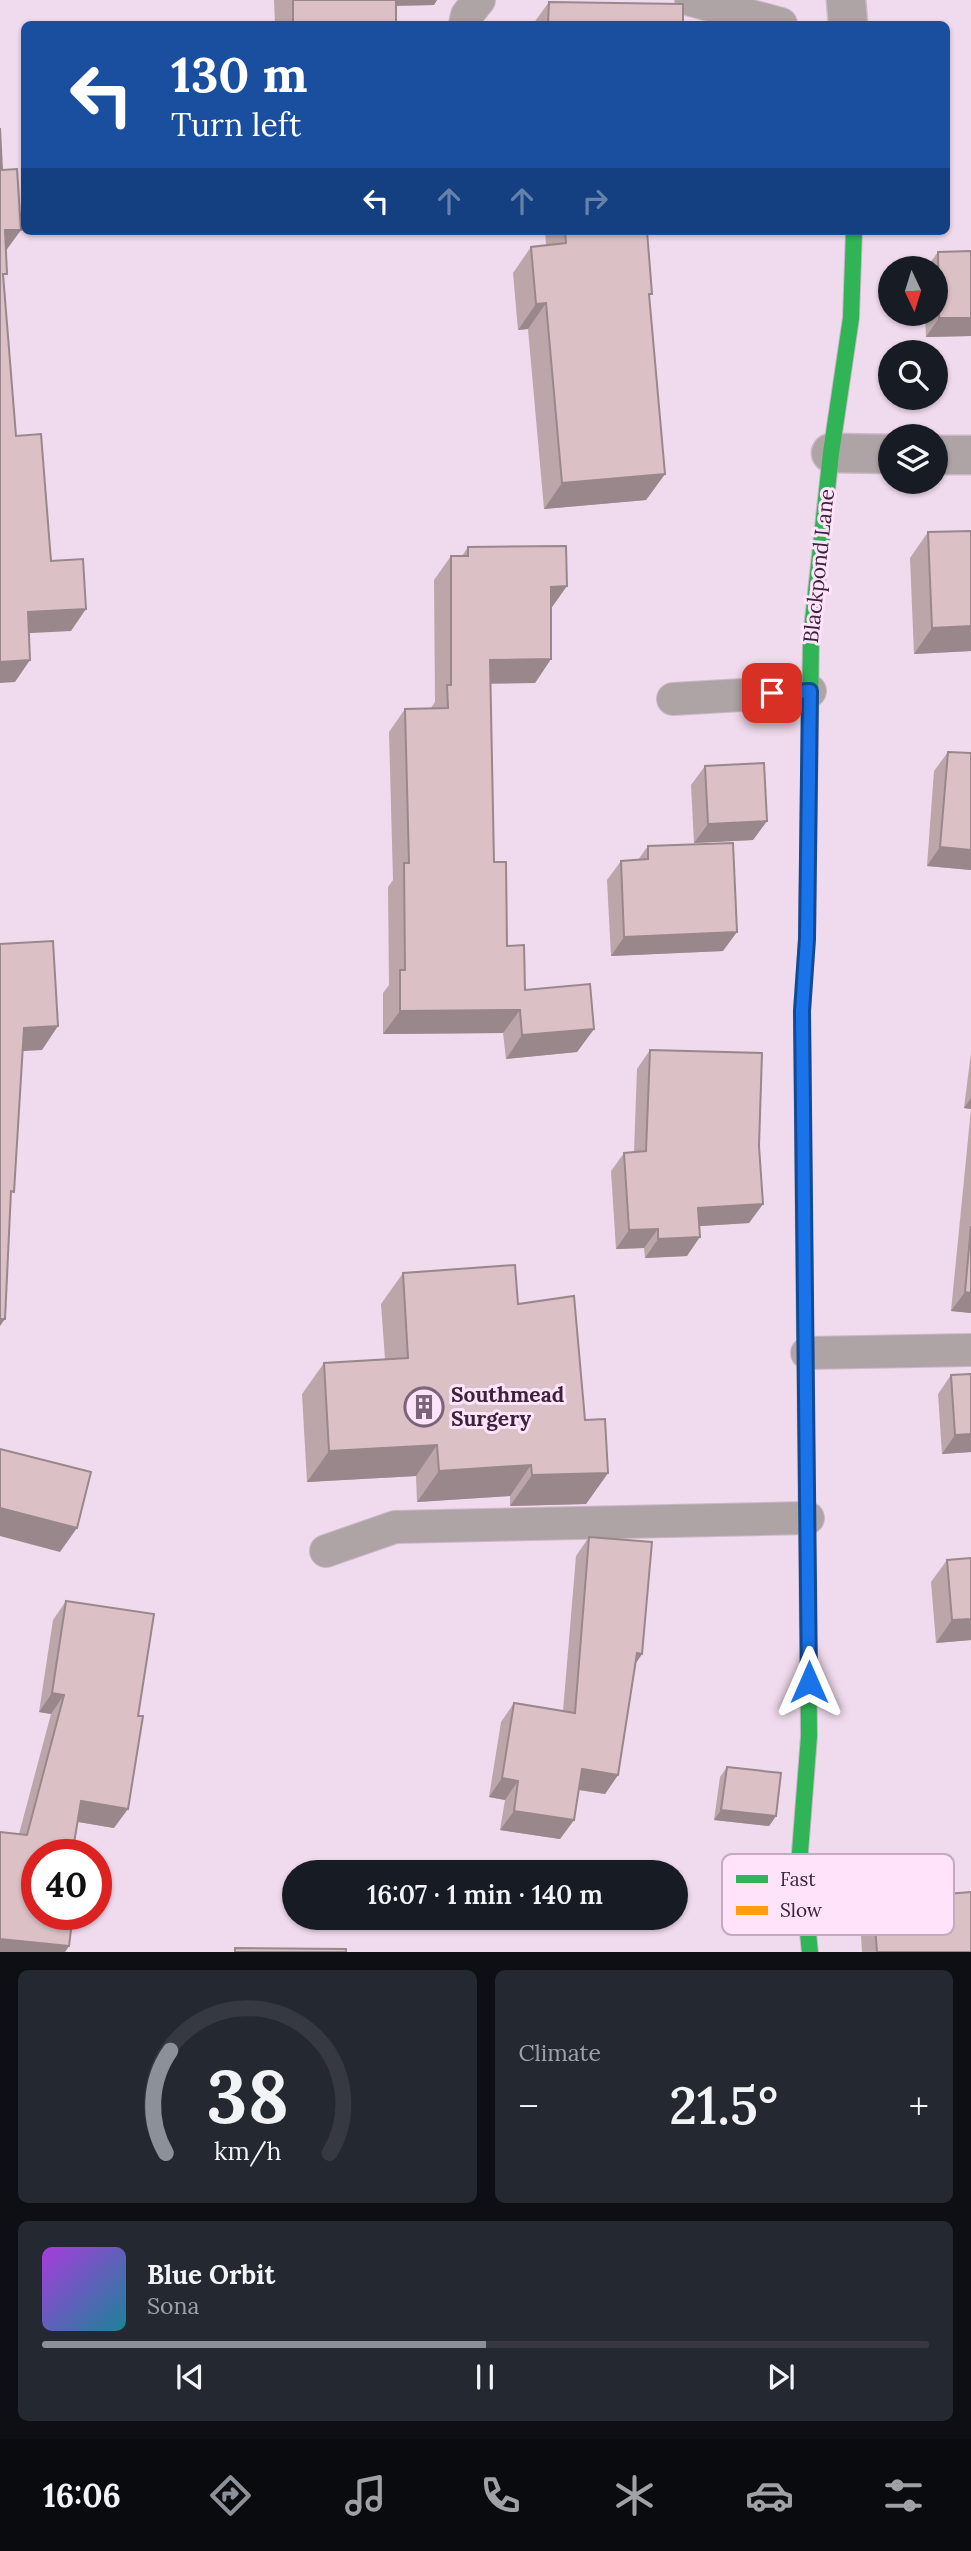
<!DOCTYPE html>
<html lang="en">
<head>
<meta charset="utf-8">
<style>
  body { margin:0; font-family:Lora,serif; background:#242831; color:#f1f3f6; height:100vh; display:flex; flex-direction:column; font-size:26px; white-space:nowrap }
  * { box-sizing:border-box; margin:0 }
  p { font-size:23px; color:#9ea1a6 }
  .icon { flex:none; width:38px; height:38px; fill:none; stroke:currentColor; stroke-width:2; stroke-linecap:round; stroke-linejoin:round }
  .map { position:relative; height:1952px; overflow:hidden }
  .panel { display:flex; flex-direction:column; gap:18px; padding:18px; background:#0d0f14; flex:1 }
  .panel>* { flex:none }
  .guide { position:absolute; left:21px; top:21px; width:929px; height:214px; border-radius:10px; box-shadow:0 2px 5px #0004; background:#1a4fa0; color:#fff; overflow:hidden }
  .needle { width:46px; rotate:176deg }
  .buttons { position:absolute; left:878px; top:256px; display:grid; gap:14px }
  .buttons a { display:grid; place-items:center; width:70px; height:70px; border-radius:50%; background:#171b24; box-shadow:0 2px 5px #0004; font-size:35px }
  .speed { position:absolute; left:21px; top:1839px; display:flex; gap:14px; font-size:35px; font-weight:700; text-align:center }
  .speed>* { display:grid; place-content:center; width:91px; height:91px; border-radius:50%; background:#171b24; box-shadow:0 2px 5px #0004; line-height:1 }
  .speed .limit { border:10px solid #d22; background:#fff; color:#111 }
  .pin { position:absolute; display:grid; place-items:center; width:60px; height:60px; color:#fff; margin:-30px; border-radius:14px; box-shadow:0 4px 10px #0006 }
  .me { position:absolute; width:77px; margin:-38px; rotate:0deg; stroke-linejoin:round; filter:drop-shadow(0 0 5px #0008) }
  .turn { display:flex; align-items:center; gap:24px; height:147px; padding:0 35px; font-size:32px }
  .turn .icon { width:91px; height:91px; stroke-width:2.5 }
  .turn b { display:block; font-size:49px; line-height:60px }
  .lanes { display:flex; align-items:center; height:66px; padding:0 35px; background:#0003; justify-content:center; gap:35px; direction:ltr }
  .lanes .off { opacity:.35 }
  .big { font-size:52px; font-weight:600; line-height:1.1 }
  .panel .widget { flex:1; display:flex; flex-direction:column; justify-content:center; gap:10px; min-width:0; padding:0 24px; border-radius:10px; background:#242831 }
  .panel .dial { align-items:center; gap:0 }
  .dial svg { height:182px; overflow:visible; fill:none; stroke:#363941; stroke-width:7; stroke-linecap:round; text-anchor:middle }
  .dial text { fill:#f1f3f6; stroke:none }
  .song { display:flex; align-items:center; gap:21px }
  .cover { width:84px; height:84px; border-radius:10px; background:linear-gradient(135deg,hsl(280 70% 55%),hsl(190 70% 35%)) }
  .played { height:7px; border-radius:4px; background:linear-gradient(90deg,#8c9099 50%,#363941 50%) }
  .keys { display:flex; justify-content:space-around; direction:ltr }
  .heat { display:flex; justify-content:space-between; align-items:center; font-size:38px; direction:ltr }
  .panel .tiles { flex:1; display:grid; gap:18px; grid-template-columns:1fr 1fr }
  .widget:last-child { grid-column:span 2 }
  .trip { position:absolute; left:282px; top:1860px; width:406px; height:70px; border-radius:35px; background:#171b24; box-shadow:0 2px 5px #0004; font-weight:600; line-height:70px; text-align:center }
  .menu { display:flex; height:112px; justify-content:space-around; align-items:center; background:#090b0e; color:#9ea1a6 }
  .menu .icon { width:49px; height:49px }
  .menu .current { color:#8c9099 }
  .menu b { font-size:32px; color:#f1f3f6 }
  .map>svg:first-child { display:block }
</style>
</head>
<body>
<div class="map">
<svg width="971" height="1953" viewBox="0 0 971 1953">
  <rect width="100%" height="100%" fill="#f0daed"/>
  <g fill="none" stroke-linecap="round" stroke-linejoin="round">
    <g stroke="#cab7c8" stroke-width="34">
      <path id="lane" d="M691 0 781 24
        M465 24 467 15 479 0
        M673 699 810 691
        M807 1353 971 1350
        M326 1551 395 1527 808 1518"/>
    </g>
    <g stroke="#cab7c8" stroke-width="41">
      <path id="street" d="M846 0 848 24
        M831 453 891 454
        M936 455H971"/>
    </g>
    <g stroke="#cab7c8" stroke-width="18">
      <path id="fast" d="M808 862 811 638 831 453 851 318 854 231
        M804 1246 809 1736 800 1852 810 1953"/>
    </g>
    <g stroke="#cab7c8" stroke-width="18">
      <path id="slow" d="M804 1246 802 1011 807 939 808 862"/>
    </g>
    <use href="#lane" stroke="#afa4a5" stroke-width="32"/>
    <use href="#street" stroke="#afa4a5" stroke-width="38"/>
    <use href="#fast" stroke="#30b455" stroke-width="16"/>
    <use href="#slow" stroke="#ff9f0a" stroke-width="16"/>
  </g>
  <path fill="#bca6aa" d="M274 0H437L434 5 396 6V24H275Z
    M549 2 683 24H533Z
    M545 231H647L649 298 665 474 646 500 544 509 528 329 518 330 513 273 531 247 546 245Z
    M938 252 971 336 926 337 925 313H936V268H926Z
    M928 532 971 651 914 654 910 558Z
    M468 547 551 608V659L535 683H490L494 862 507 946 525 990 594 1029 577 1052 506 1059 503 1033 383 1034V993L389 985 388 887 393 880 389 732 405 709 431 708 435 702 434 580 451 556H462Z
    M948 752 971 753V870L927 866 934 771Z
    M705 766 767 821 753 840 694 843 691 785Z
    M648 846 723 951 611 956 607 880 621 861 638 860Z
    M650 1050 759 1146 763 1204 749 1223 699 1226 687 1256 645 1258 644 1248 616 1249 611 1171 624 1153 634 1152 637 1069Z
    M971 1053V1313L951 1311 971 1109 964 1108Z
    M403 1273 518 1304 585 1420 608 1473 586 1504 510 1506V1496L417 1502 416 1476 307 1482 302 1394 324 1363 385 1359 381 1304Z
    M951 1375 971 1452 942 1454 938 1394Z
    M589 1537 642 1654 636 1663 618 1775 605 1794 578 1790 574 1820 560 1839 500 1830 505 1800 489 1797 501 1722 514 1703 563 1711 576 1556Z
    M947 1560 971 1640 936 1643 931 1582Z
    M66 1601 114 1828 78 1822 37 1855 69 1946 65 1952H0L19 1834 51 1714 39 1712 53 1620Z
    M727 1767 776 1816 769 1826 714 1820 720 1777Z
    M873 1900 971 1952H862L860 1919Z"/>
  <path fill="#99878b" d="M385 0H437L434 5 380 6Z
    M5 230H21L5 252Z
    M546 303 528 329 518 330 536 304Z
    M939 318H971V336L926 337Z
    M665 474 646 500 544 509 562 483Z
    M567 586 550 610 551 587Z
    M86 609 71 631 12 634 28 612Z
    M971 626V651L914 654 932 628Z
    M551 659 535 683 473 684 490 660Z
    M30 660 15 682 0 683V662Z
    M767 821 753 840 694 843 708 824Z
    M940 847 971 850V870L927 866Z
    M737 932 723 951 611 956 624 937Z
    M520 1010 503 1033 383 1034 400 1011Z
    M58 1026 42 1050 8 1052 24 1028Z
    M594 1029 577 1052 506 1059 522 1035Z
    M971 1098V1109L964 1108Z
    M763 1204 749 1223 685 1227 698 1208Z
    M658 1229 644 1248 616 1249 629 1230Z
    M700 1237 687 1256 645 1258 658 1239Z
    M965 1292 971 1293V1313L951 1311Z
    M0 1319H5L0 1326Z
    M971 1434V1452L942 1454 955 1435Z
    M437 1445 416 1476 307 1482 329 1451Z
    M531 1465 510 1496 417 1502 439 1471Z
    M608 1473 586 1504 510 1506 532 1475Z
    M0 1508 77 1528 60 1552 0 1536Z
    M971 1619V1640L936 1643 952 1620Z
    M637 1653 642 1654 629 1673Z
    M52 1693 64 1695 51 1714 39 1712Z
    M582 1769 618 1775 605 1794 568 1788Z
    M502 1778 518 1781 505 1800 489 1797Z
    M81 1801 128 1809 114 1828 67 1820Z
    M721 1810 776 1816 769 1826 714 1820Z
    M514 1811 574 1820 560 1839 500 1830Z
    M0 1939 69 1946 65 1952H0Z"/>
  <path fill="#dbc1c6" stroke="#99878b" stroke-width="2" d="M293 0H396V24H293Z
    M549 2 683 4V24H548Z
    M0 128 2 170 17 169 21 230H5L7 274H3L16 436 41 434 51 561 83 559 86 609 28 612 30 660 0 662Z
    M565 231H647L652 294H649L665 474 562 483 546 303 536 304 531 247 566 243Z
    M971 251V318H939L938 252Z
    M971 531V626L932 628 928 532Z
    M566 546 567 586 551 587V659L490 660 494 862H506L507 946 524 945 525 990 590 984 594 1029 522 1035 520 1010 400 1011V970H405L404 863H409L405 709 448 708 447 685H451V556H468V547Z
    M948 752 971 753V850L940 847Z
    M764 763 767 821 708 824 705 766Z
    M733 843 737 932 624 937 621 861 648 859V846Z
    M53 941 58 1026 24 1028 14 1192 11 1191 5 1319H0V944Z
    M650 1050 762 1053 759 1146 763 1204 698 1208 700 1237 658 1239V1229L629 1230 624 1153 646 1151Z
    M971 1226V1293L965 1292Z
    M515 1265 518 1304 574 1296 585 1420 605 1419 608 1473 532 1475 531 1465 439 1471 437 1445 329 1451 324 1363 408 1358 403 1273Z
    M971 1374V1434L955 1435 951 1375Z
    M0 1449 91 1472 77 1528 0 1508Z
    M589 1537 652 1542 642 1654 637 1653 618 1775 582 1769 574 1820 514 1811 518 1781 502 1778 514 1703 575 1713Z
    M971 1558V1619L952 1620 947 1560Z
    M66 1601 154 1614 138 1716H143L128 1809 81 1801 72 1855H37V1914H73L69 1946 0 1939V1832L27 1835 64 1695 52 1693Z
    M727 1767 781 1773 776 1816 721 1810Z
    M971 1892V1952H877L873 1900Z
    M235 1948 346 1949V1952H235Z"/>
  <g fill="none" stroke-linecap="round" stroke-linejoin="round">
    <g stroke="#114b97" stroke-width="18">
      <path id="route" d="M772 693 810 691 807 939 802 1011 809 1682"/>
    </g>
    <use href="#route" stroke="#1a73e8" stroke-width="12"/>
  </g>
  <defs>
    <g id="building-ring" transform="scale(2.0125)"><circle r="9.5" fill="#fee3fa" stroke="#7b6379" stroke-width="1.5"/><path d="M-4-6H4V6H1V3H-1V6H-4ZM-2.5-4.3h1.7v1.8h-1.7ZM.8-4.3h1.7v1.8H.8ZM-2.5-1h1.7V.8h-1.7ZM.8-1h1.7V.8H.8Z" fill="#7b6379"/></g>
  </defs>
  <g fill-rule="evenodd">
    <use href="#building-ring" x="424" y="1407"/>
  </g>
  <g text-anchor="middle" stroke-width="6" stroke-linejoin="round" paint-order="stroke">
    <g font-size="21" fill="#3c233a" stroke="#fee3fa">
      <text transform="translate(819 566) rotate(-84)" y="7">Blackpond Lane</text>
    </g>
    <g font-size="21" font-weight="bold" fill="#3c233a" stroke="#fee3fa" text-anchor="start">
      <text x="451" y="1402">Southmead<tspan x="451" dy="24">Surgery</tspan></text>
    </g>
  </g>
  <rect x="722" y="1854" width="232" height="81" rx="10" fill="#fee3fa" stroke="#c4a9c0" stroke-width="2"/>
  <rect x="736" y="1875" width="32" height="8" fill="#30b455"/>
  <rect x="736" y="1906" width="32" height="9" fill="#ff9f0a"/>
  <g font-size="19" fill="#3c233a">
    <text x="780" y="1886">Fast</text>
    <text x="780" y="1917">Slow</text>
  </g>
</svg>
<div class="buttons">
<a><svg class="needle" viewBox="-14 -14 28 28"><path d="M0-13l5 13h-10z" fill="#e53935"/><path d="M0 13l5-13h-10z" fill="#9ea1a6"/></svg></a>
<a><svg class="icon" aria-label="search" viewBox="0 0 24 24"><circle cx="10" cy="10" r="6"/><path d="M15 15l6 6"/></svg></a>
<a><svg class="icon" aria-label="layers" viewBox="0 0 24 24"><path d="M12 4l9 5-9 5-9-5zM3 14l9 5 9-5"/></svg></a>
</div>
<div class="speed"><div class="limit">40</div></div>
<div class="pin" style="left:772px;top:693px;background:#d93025"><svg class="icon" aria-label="arrive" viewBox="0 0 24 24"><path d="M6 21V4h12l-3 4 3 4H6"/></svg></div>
<svg class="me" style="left:809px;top:1682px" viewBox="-20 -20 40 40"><path d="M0-17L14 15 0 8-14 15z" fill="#1a73e8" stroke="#fff" stroke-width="4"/></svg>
<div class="trip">16:07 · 1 min · 140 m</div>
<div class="guide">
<div class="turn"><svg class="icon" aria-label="left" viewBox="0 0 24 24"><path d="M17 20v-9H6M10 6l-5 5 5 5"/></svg><div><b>130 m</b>Turn left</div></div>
<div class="lanes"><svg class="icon" aria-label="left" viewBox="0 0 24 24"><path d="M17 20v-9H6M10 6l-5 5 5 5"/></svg><svg class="icon off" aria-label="ahead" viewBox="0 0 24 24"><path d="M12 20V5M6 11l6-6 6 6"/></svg><svg class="icon off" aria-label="ahead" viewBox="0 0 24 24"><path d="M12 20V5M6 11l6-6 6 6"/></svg><svg class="icon off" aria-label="right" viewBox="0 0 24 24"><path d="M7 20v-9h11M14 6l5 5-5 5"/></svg></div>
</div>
</div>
<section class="panel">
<div class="tiles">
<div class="widget dial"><svg viewBox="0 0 100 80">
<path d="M14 69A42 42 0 1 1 86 69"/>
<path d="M14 69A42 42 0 0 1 16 24" stroke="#8c9099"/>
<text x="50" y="56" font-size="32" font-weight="700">38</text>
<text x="50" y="72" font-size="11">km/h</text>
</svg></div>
<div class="widget"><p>Climate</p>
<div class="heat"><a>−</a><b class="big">21.5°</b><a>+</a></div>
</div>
<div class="widget">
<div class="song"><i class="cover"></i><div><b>Blue Orbit</b><p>Sona</p></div></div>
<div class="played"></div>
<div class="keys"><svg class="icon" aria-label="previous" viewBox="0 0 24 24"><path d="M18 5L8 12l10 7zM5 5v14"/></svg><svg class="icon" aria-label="pause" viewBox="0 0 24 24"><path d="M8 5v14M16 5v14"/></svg><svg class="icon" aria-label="next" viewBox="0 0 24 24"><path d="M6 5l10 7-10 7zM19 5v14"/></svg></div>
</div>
</div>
</section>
<nav class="menu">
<b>16:06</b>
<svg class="icon current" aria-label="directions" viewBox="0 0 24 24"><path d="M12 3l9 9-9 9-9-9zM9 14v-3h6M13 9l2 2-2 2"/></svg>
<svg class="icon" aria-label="music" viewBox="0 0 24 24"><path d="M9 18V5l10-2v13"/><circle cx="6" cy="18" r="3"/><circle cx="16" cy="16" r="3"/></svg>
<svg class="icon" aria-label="phone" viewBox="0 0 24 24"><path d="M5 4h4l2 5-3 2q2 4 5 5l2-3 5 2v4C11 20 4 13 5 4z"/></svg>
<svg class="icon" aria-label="climate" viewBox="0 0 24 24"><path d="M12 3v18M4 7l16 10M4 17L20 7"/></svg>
<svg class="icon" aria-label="car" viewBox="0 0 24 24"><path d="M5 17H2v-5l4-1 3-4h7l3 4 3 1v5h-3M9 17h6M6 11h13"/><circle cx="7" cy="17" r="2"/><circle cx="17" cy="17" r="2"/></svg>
<svg class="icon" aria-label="filters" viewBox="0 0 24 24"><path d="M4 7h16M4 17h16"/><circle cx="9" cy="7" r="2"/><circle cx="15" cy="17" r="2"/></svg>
</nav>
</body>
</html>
